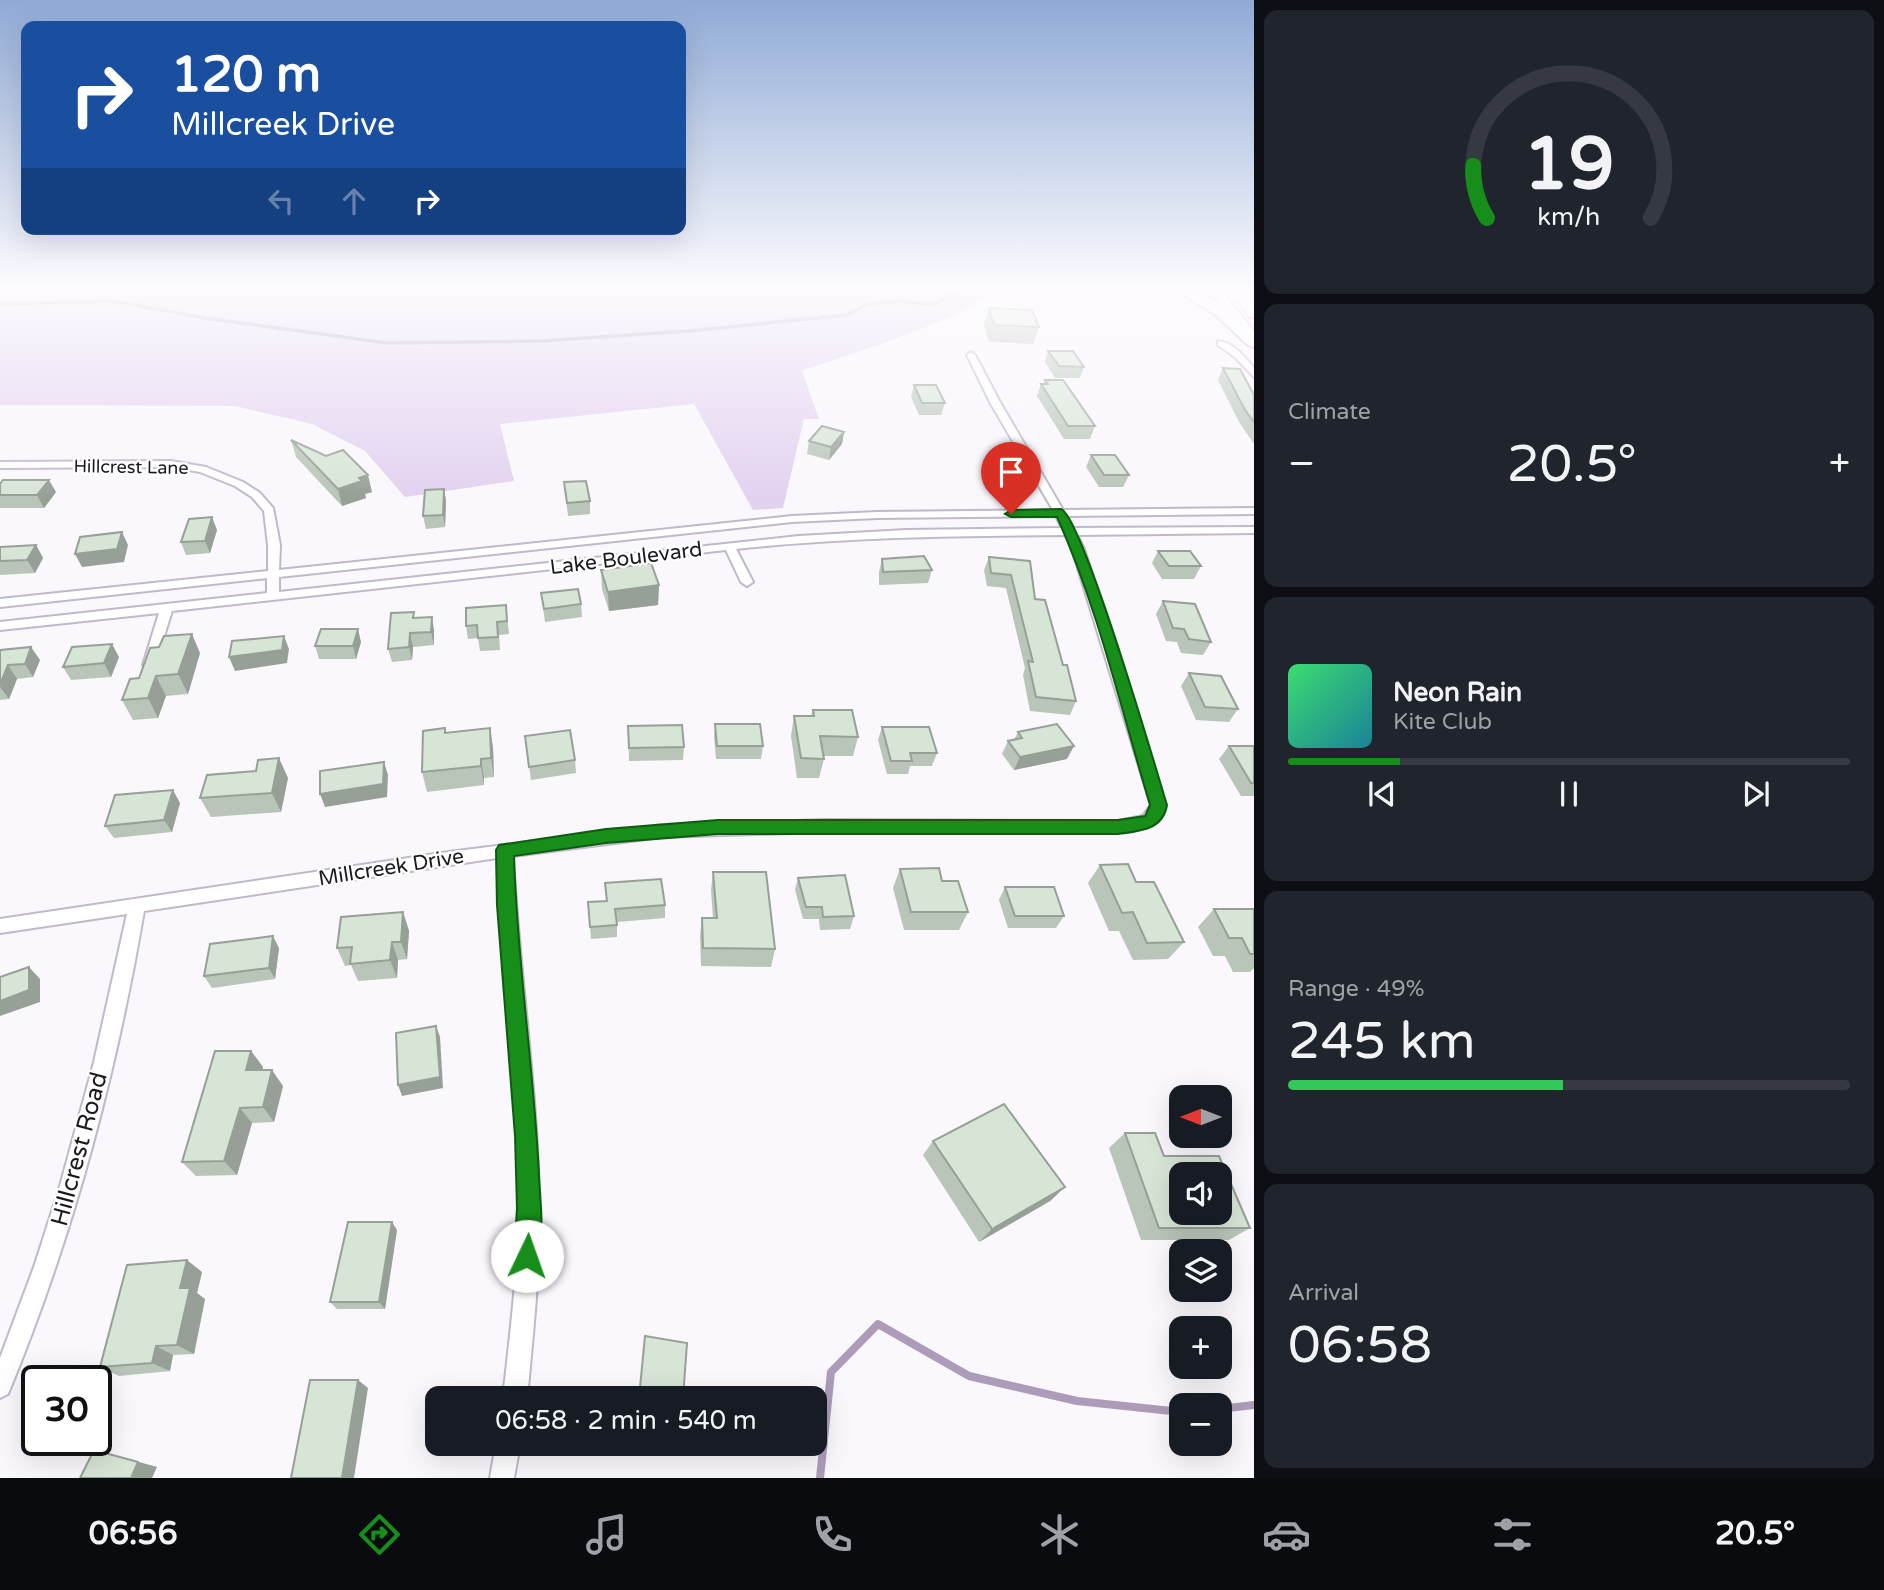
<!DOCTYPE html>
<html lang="en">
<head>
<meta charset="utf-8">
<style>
  body { margin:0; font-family:"Varela Round",sans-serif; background:#20242c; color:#f1f3f6; height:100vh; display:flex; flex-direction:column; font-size:26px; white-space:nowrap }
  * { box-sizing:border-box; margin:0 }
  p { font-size:23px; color:#9ea1a6 }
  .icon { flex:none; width:38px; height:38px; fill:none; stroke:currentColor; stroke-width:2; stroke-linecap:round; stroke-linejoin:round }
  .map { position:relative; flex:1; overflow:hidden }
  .side { display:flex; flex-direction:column; gap:10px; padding:10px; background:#0d0f14; width:630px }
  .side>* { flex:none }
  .hud { position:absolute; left:21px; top:21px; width:665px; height:214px; border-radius:14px; box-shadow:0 7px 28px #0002; background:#1a4fa0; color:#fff; overflow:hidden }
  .needle { width:46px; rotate:270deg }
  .controls { position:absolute; left:1169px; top:1085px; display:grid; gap:14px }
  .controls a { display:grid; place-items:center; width:63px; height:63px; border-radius:14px; background:#171b24; box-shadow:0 7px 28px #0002; font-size:35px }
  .speed { position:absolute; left:21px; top:1365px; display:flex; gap:14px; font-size:35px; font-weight:700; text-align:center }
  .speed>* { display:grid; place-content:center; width:91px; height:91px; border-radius:50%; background:#171b24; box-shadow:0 7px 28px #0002; line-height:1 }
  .speed .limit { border:4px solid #111; border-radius:10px; background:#fff; color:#111 }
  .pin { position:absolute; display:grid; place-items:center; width:60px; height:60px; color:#fff; margin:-72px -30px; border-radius:50% 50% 50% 0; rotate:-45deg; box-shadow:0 0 7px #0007 }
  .pin .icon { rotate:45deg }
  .me { position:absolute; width:77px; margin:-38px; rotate:3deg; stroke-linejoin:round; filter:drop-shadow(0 0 5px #0008) }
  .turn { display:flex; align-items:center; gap:24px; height:147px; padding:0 35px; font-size:32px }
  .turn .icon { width:91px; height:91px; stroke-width:2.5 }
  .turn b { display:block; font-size:49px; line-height:60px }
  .lanes { display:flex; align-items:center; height:66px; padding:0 35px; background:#0003; justify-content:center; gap:35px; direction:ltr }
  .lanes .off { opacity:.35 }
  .big { font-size:52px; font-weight:600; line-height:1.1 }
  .side .widget { flex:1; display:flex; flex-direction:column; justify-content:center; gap:10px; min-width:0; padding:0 24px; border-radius:14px; background:#20242c }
  .side .dial { align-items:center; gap:0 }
  .dial svg { height:182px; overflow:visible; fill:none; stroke:#363941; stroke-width:7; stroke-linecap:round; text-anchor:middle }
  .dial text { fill:#f1f3f6; stroke:none }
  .song { display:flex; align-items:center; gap:21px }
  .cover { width:84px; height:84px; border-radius:10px; background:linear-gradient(135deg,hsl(140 70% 55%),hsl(190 70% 35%)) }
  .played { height:7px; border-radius:4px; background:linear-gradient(90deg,#168e19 20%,#363941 20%) }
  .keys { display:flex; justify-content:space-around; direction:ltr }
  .heat { display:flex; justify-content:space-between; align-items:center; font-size:38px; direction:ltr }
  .charge { height:10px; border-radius:5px; background:linear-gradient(90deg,#34c759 49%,#363941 0) }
  .trip { position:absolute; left:425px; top:1386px; width:402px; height:70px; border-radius:14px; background:#171b24; box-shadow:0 7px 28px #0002; font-weight:600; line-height:70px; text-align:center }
  .tabs { display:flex; height:112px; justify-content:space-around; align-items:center; background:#090b0e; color:#9ea1a6 }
  .tabs .icon { width:49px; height:49px }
  .tabs .on { color:#168e19 }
  .tabs b { font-size:32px; color:#f1f3f6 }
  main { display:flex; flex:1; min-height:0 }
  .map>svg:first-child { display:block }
</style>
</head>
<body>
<main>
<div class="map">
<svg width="1254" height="1478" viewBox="0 0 1254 1478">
  <rect width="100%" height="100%" fill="#faf7fd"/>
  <path fill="#e2d2f0" d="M0 290H997V291C937 329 869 347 802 371L819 419H804L783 508 753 510 694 404 500 424 514 481 405 497 365 451 312 424 235 406 0 405Z"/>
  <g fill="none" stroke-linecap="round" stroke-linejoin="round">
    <path stroke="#ac9cb9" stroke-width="3.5" d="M0 304 113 301 205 318 387 343 540 341 689 331 847 315 868 304 897 301 931 304 952 297 953 290"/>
    <path stroke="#ac9cb9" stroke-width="8" d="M1220 1409 1254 1405
      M820 1478 831 1372 878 1324 969 1376 1077 1401 1181 1412"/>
    <g stroke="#c1b8c9" stroke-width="4">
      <path id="street" d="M1218 341C1233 342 1245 357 1254 368V377L1236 358 1218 345Z
        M971 352 975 355 1001 404 1063 510 1254 508V514L1067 516 1073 528 1254 527V533L1077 535 1084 549 1165 805C1159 828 1139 831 1118 833L825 832 662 837 513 856C519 973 538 1090 539 1207 540 1271 533 1335 527 1398H503C510 1335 518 1271 519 1208 519 1091 502 975 497 858L144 911C116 1075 72 1240 8 1394L0 1398V1358L34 1267 60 1186 94 1062 127 914 0 933V919L449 852 662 825 825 820 1118 821 1143 816 1151 805 1072 549 1066 535C955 536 846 537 736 549L753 582 747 586 741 582 726 550 172 611 155 665 149 669 143 665 159 613 0 630V622L267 593V578L0 607V599L268 571V545L264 511 252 497 235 486 200 472 171 467 0 468V462L171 461 206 467 243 482 260 493 273 508 280 545 279 570 792 516 877 512 1053 510 991 404 967 355ZM1056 516 1062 528 906 530 799 536 279 592V577L792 522 877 518Z
        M496 1444H520L514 1478H490Z"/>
    </g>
    <g stroke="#c1b8c9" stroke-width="3">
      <path id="primary" d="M1209 290H1221L1254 331V344L1249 343Z
        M1230 290H1242L1254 305V318L1249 317Z"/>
    </g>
    <g stroke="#c1b8c9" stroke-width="4">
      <path id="highway" d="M1176 290C1207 288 1232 314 1254 334V347L1248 345 1216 315Z
        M1238 290H1252L1254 316 1247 312Z"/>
    </g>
    <use href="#street" fill="#fff" fill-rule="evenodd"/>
    <use href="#primary" fill="#fff" fill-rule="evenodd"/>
    <use href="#highway" fill="#fff" fill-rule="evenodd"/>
  </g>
  <path fill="#b9c5b8" d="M989 308 1039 327 1033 344 989 342 984 325Z
    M1048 351 1084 367 1080 378H1055L1045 362Z
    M1223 368 1254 395V444L1239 422 1218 380Z
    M1045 380 1095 426 1090 439H1064L1037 396 1041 384H1044Z
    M914 385 945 403 941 415H919L911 397Z
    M844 432 842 444 829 460 807 454 809 441Z
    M291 440 372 492 365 494 366 498 342 506 296 457Z
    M1091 455 1129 475 1123 487H1099L1086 467Z
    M564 482 590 501V514L568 516Z
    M0 484 56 492 44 508H0Z
    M444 489 446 501 445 527 426 529 423 516Z
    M217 530 210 553 186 555 181 542Z
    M36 545 43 558 35 573 0 575V547Z
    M1158 551 1201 566 1194 579H1162L1152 563Z
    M989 557 1030 561 1035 599 1076 701 1070 715 1030 711 1023 675 1025 668 1006 588 987 586 984 570Z
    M882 559 932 570 928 583 879 585V572Z
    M601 570 659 585 658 605 609 611 602 589Z
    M541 593 581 604 582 617 545 622Z
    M1163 601 1211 642 1203 655 1181 653 1177 642 1166 641 1156 614Z
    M506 605 509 634 499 635 500 650 480 651 478 638 468 639 466 626Z
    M415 618 434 630V645L413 647 412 660 392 662 388 649Z
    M361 642 356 659H319L315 646Z
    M0 650 40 660 33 677 17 679 9 699 0 700Z
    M200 653 188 694 166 696 158 718 133 720 122 700 139 678Z
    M119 657 111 677 71 680 63 667Z
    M1189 673 1238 709 1229 722 1196 720 1181 686Z
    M813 710 858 737 853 756H823L824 759 819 778H797L791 736 794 716H811Z
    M715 724 763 746 761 759H716L714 737Z
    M628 726 684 747 683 760 629 761Z
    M882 727 937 753 932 766H910L908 774H887L878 740Z
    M490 728 493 748 494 777 484 778V785L427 792 422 772 446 733Z
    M1018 732 1067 759 1014 770 1002 754 1008 741 1014 740Z
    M525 736 575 760 576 773 531 780Z
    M1229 746H1254V796H1241L1219 759Z
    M288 778 281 812 211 817 200 798Z
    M180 803 172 832 114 838 105 826Z
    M1100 865 1136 882 1184 942 1168 959 1133 960 1119 931H1109L1088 883Z
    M900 869 942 881 968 912 959 930H904L893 888Z
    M713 872 775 949 771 967 701 966 700 936 702 918H713L711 890Z
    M798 878 854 916 850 929 820 930 819 919H803L795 890Z
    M605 883 665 905V918L617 922V937L591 939 588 902 606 901Z
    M1005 887 1064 916 1056 928H1008L999 900Z
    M1214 909H1254V968L1250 972H1233L1225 956H1213L1198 927Z
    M403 912 409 931 407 959 398 960 397 978 358 981 351 965 345 966 337 948Z
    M279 948 275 979 212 988 204 976Z
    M251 1051 263 1067 262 1070 283 1086 274 1122 252 1123 237 1175 196 1176 182 1162Z
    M1125 1133 1164 1156 1250 1228 1229 1240H1141L1109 1148Z
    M933 1141 1065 1187 1050 1201 979 1242 923 1155Z
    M397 1230 385 1309H337L330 1302Z
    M202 1272 197 1293 205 1299 194 1354 173 1355 170 1371 119 1376 100 1367Z"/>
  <path fill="#96a096" d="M844 432 842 444 829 460 831 447Z
    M368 475 372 492 365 494 366 498 342 506 338 489 359 478Z
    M49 480 56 492 44 508 37 495Z
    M444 489 446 501 445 527 443 515Z
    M212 517 217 530 210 553 205 541Z
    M122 532 128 545 124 562 82 567 75 554Z
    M36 545 43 558 35 573 27 560Z
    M659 585 658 605 609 611 608 592Z
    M432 617 434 630V645L431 632Z
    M358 629 361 642 356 659 353 646Z
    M410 633 413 647 412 660 409 647Z
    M192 634 200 653 188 694 178 674Z
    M284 636 289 649 287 663 235 671 229 657Z
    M112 644 119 657 111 677 104 663Z
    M31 647 40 660 33 677 25 664Z
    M8 665 17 679 9 699 0 687Z
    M156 676 166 696 158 718 148 698Z
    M490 728 493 748 494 777 491 758Z
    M1074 746 1067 759 1014 770 1020 757Z
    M279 758 288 778 281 812 272 793Z
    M481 759 484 778V785L481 766Z
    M384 762 388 775 387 797 325 807 320 794Z
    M173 790 180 803 172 832 164 820Z
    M403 912 409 931 407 959 401 942Z
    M273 936 279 948 275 979 269 968Z
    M392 942 398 960 397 978 390 960Z
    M29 967 40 979V1002L0 1016V1001Z
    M436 1026 440 1037 443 1088 402 1096 398 1085Z
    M251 1051 263 1067 258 1086 246 1070Z
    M272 1070 283 1086 274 1122 263 1107Z
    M240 1108 252 1123 237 1175 224 1161Z
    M1065 1187 1050 1201 979 1242 992 1229Z
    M392 1222 397 1230 385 1309 379 1302Z
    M187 1260 202 1272 197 1293 205 1299 194 1354 177 1345 180 1288Z
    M156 1346 173 1355 170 1371 152 1363Z
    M358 1380 368 1388 354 1478H342Z
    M114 1455 157 1467 152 1478H131Z"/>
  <path fill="#d7e5d6" stroke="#96a096" stroke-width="2" fill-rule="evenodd" d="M989 308 1032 310 1039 327 994 325Z
    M1048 351H1073L1084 367 1059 366Z
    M1223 368 1240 369 1254 395V422L1245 410Z
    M1045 380H1063L1095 426H1068L1041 384H1048Z
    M914 385H936L945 403H922Z
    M822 426 844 432 831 447 809 441Z
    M291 440 326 456 343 450 368 475 359 478 362 481 338 489Z
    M1091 455H1115L1129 475H1104Z
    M3 480H49L37 495H0V484Z
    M586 481 590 501 567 503 564 482Z
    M444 489 443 515 423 516 425 490Z
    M212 517 205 541 181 542 189 519Z
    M122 532 117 549 75 554 80 537Z
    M36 545 27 560 0 561V547Z
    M1158 551H1190L1201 566H1169Z
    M924 556 932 570 883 572 882 559Z
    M989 557 1030 561 1035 599 1045 600 1063 665H1067L1076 701 1036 697 1028 661 1033 662 1011 575 991 573Z
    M651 563 659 585 608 592 601 570Z
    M578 589 581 604 544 609 541 593Z
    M1163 601 1195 604 1211 642 1189 639 1184 629 1173 628Z
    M506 605 507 621 497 622 498 637 478 638 477 625 466 626V608Z
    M414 612 413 618 432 617 431 632 410 633 409 647 388 649 391 613Z
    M321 629H358L353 646H315Z
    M192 634 178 674 156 676 148 698 122 700 130 679 139 678 150 648 159 647 164 636Z
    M284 636 282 650 229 657 232 641Z
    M112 644 104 663 63 667 72 647Z
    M31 647 25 664 8 665 0 685V650Z
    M1189 673 1221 676 1238 709 1205 707Z
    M813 710H852L858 737 820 736 824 759 801 758 794 716H814Z
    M715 724H760L763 746H717Z
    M1057 724 1074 746 1020 757 1008 741 1022 738 1018 732Z
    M682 725 684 747 629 748 628 726Z
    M882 727H929L937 753H910L912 761H891Z
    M445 728V733L490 728 491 758 481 759V766L422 772 423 731Z
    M570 730 575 760 529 767 525 736Z
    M1229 746H1254V783H1251Z
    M279 758 272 793 200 798 207 775 256 771 258 760Z
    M384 762 383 784 320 794V771Z
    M173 790 164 820 105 826 115 795Z
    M1128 864 1136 882H1154L1184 942 1147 943 1133 912 1122 913 1100 865Z
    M939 868 942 881H958L968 912H911L900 869Z
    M713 872H766L775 949 703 948 702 918H717Z
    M845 875 854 916 823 917 822 907H806L798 878Z
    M661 879 665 905 615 909 617 925 590 927 588 902 607 901 605 883Z
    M1005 887H1054L1064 916H1015Z
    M1214 909H1254V954H1250L1242 938H1229Z
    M403 912 401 942H392L390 960 350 964 352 947 337 948 341 917Z
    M273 936 269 968 204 976 210 944Z
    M29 967V990L0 1001V977Z
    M436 1026 440 1077 398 1085 396 1033Z
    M215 1051H251L246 1070H272L263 1107 240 1108 224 1161 182 1162Z
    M1004 1104 1065 1187 992 1229 933 1141Z
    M1125 1133H1155L1164 1156H1219L1250 1228H1159ZM1181 1174H1220V1213H1181Z
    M348 1222H392L379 1302H330Z
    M187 1260 180 1288H190L177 1345 156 1346 152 1363 100 1367 127 1265Z
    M645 1336 687 1343 683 1398H639Z
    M310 1380H358L342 1478H291Z
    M94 1450 138 1462 131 1478H80Z"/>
  <linearGradient id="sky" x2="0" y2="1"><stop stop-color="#90aad5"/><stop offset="0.58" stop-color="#fdfbfe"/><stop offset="1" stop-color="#fdfbfe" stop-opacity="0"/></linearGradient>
  <rect width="1254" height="497" fill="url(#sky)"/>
  <path fill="#168e19" stroke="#0e5c10" stroke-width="2" d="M1061 509C1083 518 1155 766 1167 805 1163 830 1140 831 1118 834H718L606 843 514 856C517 963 534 1068 539 1175 540 1202 546 1239 535 1264L527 1268 518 1264 514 1256 517 1208 515 1136 497 905 496 850 499 845 606 829 718 820H1118L1145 816 1150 805C1121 709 1098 608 1057 517H1011L1005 514 1011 510Z"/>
  <g text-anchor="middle" stroke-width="5" stroke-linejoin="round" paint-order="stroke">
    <g font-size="18" fill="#1b181e" stroke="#fff">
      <text transform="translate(131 467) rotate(1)" y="6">Hillcrest Lane</text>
    </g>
    <g font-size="21" fill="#1b181e" stroke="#fff">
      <text transform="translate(626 558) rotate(-7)" y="7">Lake Boulevard</text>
      <text transform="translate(391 867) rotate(-9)" y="7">Millcreek Drive</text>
    </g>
    <g font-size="24" fill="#1b181e" stroke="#fff">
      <text transform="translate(79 1149) rotate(-75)" y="8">Hillcrest Road</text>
    </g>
  </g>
</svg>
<div class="controls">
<a><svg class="needle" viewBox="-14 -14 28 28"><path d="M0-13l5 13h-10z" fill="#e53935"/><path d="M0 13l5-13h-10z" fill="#9ea1a6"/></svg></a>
<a><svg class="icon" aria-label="sound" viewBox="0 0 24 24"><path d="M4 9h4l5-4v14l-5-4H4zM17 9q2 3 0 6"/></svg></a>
<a><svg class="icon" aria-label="layers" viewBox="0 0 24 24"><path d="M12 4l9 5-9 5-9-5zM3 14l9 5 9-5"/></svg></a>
<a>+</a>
<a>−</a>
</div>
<div class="speed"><div class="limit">30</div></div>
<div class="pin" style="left:1011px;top:514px;background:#d93025"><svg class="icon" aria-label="arrive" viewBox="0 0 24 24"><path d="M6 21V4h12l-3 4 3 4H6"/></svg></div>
<svg class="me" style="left:527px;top:1256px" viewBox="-20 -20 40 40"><circle r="19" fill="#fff"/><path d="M0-13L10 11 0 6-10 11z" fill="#168e19"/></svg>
<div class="trip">06:58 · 2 min · 540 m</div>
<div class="hud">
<div class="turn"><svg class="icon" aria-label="right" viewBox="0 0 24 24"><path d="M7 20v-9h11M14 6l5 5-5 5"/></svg><div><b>120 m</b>Millcreek Drive</div></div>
<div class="lanes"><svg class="icon off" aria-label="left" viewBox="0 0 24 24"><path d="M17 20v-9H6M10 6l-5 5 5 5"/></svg><svg class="icon off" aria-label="ahead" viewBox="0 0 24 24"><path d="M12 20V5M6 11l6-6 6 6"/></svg><svg class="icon" aria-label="right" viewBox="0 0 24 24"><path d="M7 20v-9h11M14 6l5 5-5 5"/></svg></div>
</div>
</div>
<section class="side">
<div class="widget dial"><svg viewBox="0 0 100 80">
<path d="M14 69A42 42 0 1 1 86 69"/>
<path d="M14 69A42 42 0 0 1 8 46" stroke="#168e19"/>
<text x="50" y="56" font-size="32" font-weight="700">19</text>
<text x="50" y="72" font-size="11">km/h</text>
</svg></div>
<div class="widget"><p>Climate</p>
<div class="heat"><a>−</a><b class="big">20.5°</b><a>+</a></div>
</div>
<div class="widget">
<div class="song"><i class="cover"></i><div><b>Neon Rain</b><p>Kite Club</p></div></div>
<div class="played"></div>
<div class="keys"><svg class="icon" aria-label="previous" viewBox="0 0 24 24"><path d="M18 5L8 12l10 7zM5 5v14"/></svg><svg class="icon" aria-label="pause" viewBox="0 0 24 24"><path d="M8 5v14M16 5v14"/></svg><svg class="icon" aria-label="next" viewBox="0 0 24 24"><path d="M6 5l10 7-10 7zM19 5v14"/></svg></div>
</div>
<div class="widget"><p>Range · 49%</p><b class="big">245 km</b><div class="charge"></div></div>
<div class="widget"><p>Arrival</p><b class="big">06:58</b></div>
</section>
</main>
<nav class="tabs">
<b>06:56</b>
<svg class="icon on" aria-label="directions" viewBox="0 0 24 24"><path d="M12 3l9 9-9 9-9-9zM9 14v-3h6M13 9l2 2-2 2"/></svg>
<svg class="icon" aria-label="music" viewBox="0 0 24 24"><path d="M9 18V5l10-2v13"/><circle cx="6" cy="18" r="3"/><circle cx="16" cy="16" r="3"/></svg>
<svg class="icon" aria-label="phone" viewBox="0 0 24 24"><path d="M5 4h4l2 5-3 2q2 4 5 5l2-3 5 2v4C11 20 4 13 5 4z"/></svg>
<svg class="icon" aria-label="climate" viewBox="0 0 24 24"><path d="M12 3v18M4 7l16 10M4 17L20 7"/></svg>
<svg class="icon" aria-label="car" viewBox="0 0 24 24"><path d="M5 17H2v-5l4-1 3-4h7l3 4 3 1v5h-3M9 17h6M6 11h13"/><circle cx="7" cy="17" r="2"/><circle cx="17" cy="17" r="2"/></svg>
<svg class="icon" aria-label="filters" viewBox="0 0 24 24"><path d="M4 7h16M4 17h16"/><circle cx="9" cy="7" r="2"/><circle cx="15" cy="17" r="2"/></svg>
<b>20.5°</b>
</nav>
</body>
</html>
